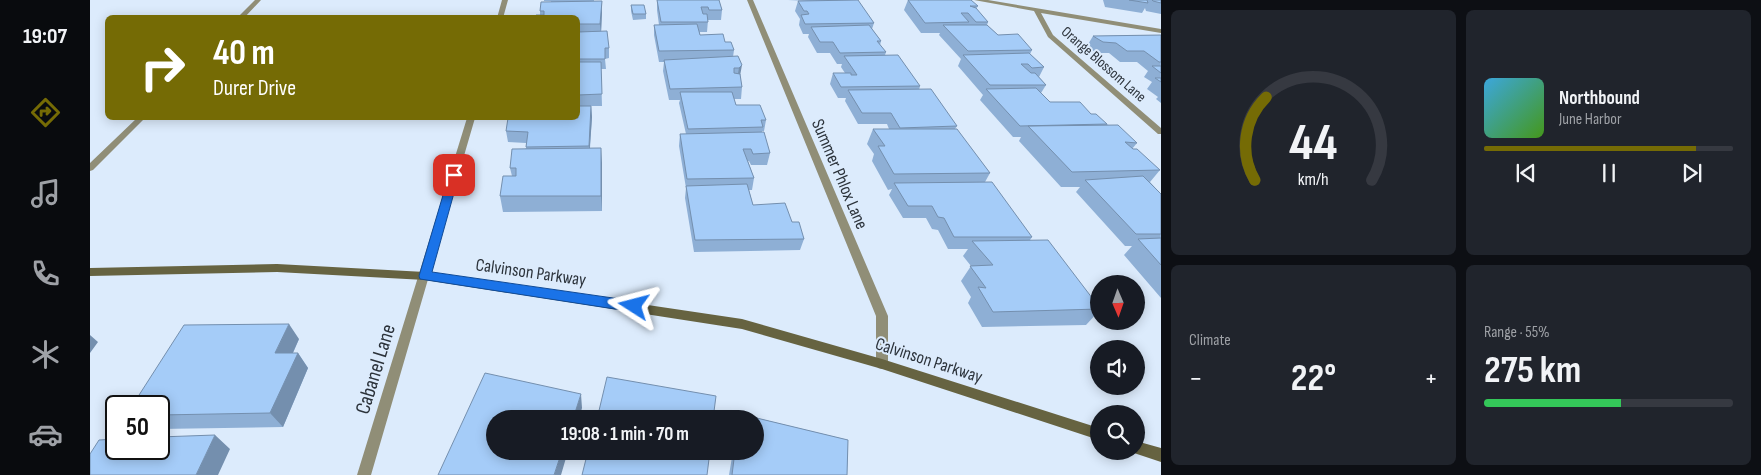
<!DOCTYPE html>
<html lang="en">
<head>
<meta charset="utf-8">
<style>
  body { margin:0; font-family:"Sofia Sans Condensed",sans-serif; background:#20242c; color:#f1f3f6; height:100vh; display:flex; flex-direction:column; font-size:19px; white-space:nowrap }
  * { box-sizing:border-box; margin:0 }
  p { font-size:16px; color:#9ea1a6 }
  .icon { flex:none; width:28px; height:28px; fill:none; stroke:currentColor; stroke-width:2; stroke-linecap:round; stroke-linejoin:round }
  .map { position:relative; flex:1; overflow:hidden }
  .details { display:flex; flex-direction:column; gap:10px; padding:10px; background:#0d0f14; width:600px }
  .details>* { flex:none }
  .top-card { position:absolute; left:15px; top:15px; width:475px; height:105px; border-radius:8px; box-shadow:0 2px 12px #0003; background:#756b05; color:#fff; overflow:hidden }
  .needle { width:32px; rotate:178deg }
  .tools { position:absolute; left:1000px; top:275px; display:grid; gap:10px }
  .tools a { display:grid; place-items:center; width:55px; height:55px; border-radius:50%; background:#171b24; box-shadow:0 2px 12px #0003; font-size:25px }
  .speed { position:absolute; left:15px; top:395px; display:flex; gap:10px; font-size:25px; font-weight:700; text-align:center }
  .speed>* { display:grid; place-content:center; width:65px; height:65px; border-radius:50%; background:#171b24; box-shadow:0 2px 12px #0003; line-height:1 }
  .speed .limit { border:2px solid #111; border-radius:8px; background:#fff; color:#111 }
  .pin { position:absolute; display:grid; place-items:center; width:42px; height:42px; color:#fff; margin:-21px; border-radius:10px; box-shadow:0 2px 8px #0006 }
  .me { position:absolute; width:55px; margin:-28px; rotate:279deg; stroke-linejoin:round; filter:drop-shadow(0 0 4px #0008) }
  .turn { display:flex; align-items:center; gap:18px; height:105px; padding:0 25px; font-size:22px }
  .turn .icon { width:65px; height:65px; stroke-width:2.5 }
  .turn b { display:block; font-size:35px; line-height:42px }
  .big { font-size:38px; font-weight:700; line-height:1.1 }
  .details .widget { flex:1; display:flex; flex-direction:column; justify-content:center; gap:8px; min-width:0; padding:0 18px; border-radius:8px; background:#20242c }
  .details .dial { align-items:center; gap:0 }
  .dial svg { height:130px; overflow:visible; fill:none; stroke:#363941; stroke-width:7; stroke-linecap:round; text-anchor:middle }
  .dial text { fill:#f1f3f6; stroke:none }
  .song { display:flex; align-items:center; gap:15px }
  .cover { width:60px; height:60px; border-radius:8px; background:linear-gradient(135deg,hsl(200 70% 55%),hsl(100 70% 35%)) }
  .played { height:5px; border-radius:2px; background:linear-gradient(90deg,#756b05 85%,#363941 85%) }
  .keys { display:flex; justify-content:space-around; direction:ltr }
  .heat { display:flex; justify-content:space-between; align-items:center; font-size:28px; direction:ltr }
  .charge { height:8px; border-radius:4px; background:linear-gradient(90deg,#34c759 55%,#363941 0) }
  .details .tiles { flex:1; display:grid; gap:10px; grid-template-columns:repeat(2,1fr) }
  .trip { position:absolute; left:396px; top:410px; width:278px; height:50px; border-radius:25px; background:#171b24; box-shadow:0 2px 12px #0003; font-weight:700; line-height:50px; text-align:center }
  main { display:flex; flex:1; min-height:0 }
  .dock { display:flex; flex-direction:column; width:90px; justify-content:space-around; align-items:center; background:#090b0e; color:#9ea1a6 }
  .dock .icon { width:35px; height:35px }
  .dock .current { color:#756b05 }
  .dock b { font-size:22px; color:#f1f3f6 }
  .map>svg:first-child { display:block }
</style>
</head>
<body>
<main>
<nav class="dock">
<b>19:07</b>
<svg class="icon current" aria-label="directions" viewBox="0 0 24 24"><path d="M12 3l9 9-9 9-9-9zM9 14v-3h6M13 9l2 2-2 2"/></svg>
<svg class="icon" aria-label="music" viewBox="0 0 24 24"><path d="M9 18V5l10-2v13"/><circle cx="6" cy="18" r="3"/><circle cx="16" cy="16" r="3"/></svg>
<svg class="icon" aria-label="phone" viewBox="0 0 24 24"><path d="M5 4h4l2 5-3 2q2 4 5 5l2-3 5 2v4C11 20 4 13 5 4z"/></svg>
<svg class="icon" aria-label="climate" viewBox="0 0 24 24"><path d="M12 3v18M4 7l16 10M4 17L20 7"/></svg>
<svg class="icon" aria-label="car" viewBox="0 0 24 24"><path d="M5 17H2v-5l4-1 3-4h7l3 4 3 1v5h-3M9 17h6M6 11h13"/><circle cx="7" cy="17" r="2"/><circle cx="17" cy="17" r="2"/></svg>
</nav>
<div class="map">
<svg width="1071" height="475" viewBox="0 0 1071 475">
  <rect width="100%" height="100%" fill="#dcebfc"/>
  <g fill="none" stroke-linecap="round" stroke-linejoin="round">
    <path fill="#908e77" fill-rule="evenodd" d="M165 0H171L154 18H147Z
      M412 0H418L413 18H407Z
      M657 0H663L798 316V364L796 368 792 369 788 368 786 364V316Z
      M884 0H898L1071 29V33L951 13 963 35 1071 128V134H1068L958 37 944 11Z
      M47 118H55L3 170 0 171V163Z
      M377 118H385L281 475H267Z"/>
    <path fill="#666341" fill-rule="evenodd" d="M187 264 335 272 652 319 792 359 1009 428V440L792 369 652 329 335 280 187 272 0 276V268Z
      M1046 441 1071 448V462L1041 452 1046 451Z"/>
  </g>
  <path fill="#8eafd5" d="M454 0H507H504V1H512V11L511 32 519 48V58L515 59 516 69H511L512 106H488V18L450 15V11L461 2V1H454Z
    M567 0H629L632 10 631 20H618L617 32H610V35L635 42 644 50 643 57 648 56 650 76 652 87 651 99H644L646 105 676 120 674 131H672V132L680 153 677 165H661L659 161H658L664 178 662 190H659L663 205 702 222 714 239 710 250 604 252 595 198 596 188 589 146 590 134H596L589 103 590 100H579L573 71 574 62H569L564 35V25H569L567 10Z
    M698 0H766L784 23 782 29 791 41 790 45 796 52 795 55 830 86 829 90 867 126 865 129 900 173 895 182 942 237 940 240 1009 307V311L996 325 892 327 878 303 881 297 871 281 881 266 873 256 878 249H858L848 230 842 229 836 218H813L799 195 802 189 798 190 782 161 784 154 777 144 783 129H799L797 124H768L755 101 756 98H748L740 84 743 73H755L751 67 752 64H747L740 53H727L718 37 719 34H713L709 25 710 19 705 11 708 1H719Z
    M818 0 888 6 886 9 898 22 897 25 908 35 942 50 940 54 954 67 949 77 956 85 951 93 960 102 1001 114 1047 143 1042 149 1070 170 1060 182 1071 194V298L1034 255 1042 246H1035L986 192 990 187H971L929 141 931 137H923L890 100 893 95 868 66 871 59 849 35 850 33H831L814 10Z
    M1013 0H1071V14L1056 11 1055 8 1052 13 1015 7Z
    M541 5 556 14V19L543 20 541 11Z
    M1071 35V103L1066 99 1068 97 1057 89 1062 82 1054 77 1058 71 1047 62H1030L1019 53H1006L997 46 1003 36Z
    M501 106 502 117 500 148 512 163V211L413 212 410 196 422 176 420 168 436 148V143L418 142 416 131Z
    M209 339 203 353H208L218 368 193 427 69 429V406Z
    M650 414 758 440 757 475H639L643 451H665V419H649Z"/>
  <path fill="#748fae" d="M512 1V11L511 34 510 24Z
    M652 65 650 76 647 79 649 68Z
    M501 106 502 117 499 158V146Z
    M511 148 512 163V211L511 196Z
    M199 324 209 339 196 368 185 353Z
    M0 335 8 342 0 353Z
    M208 353 218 368 193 427 180 413Z
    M491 394 492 408 489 419H483Z
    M125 435 140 449 128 475H106Z
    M472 451H478L471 475H464Z"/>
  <path fill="#a5ccf8" stroke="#748fae" d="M567 0H629L632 10H619L618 7H611L613 14H617L618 22H571Z
    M768 0 784 23 715 24 711 15 719 14 717 11H714L708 1Z
    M818 0H881L888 6H880L886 8 898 22H886L878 13H871L879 22 835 23Z
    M1039 0H1057L1058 3Z
    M1062 0H1071V3L1063 1Z
    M512 1 510 24H488V18H445L446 15H454V11H450L451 2Z
    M541 5H554L556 14H543Z
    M607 24 610 35 633 34 635 42H641L644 50 569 51 564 25Z
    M779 25 791 41H787L796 52 750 53 743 42H730L721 27Z
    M853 25H897L908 35 928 34 942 50 878 51Z
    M517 31 519 48H515V59H488V32Z
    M1071 35V62H1069L1054 51H1037L1026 43 1013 42 1003 36Z
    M939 53 954 67 942 68 938 64H931L941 73H945L956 85H900L873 55Z
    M808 55 830 86 751 87 743 73H761V75H767L754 56Z
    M648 56 652 65 649 68H644V73L650 74 652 87 580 89 574 60Z
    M488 62H511L512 94 488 95Z
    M1062 66H1071V73Z
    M1065 78H1071V82Z
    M946 88 960 102H990L1001 114H1006L1017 124 930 126 896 89Z
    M841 89 867 126 810 128 801 113H772L758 90Z
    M590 92H642L646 105H670L676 120H671L673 127 598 129Z
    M488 106H501L499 146 436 147 438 132 416 131 418 118H488Z
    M1028 125 1047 143 1035 142 1043 149H1047L1070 170 982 172 938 126Z
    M783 129H867L900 173 804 174 788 146H795Z
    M674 132 680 153 663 154 661 149H653L664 178 597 179 590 134Z
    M511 148V196H410L413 176H426V168H420L422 149Z
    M1053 176 1071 194V234H1046L995 180Z
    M902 182 942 237H864L854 218 848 217 842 206H818L804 183Z
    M657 184 663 205 695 203 702 222H709L714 239 605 240 596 186Z
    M1071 238V265L1048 239Z
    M958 240 1009 307V309L903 312 888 287 896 288 880 266 903 265 882 241Z
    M199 324 185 353H208L180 413 69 415V406H42L94 325Z
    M395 373 491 394 483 419H405V451H472L464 475H348Z
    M517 377 626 396 623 419H507Z
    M650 414 758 440 757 475H642L645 451H665V419H649Z
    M125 435 106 475H0V454L9 440 26 439V449H69V437Z
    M498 451H620L617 475H492Z"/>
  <path fill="#1a73e8" stroke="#114b97" d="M364 172 369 175 342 272 544 301 548 303 550 306 548 310 544 312 330 279 329 276 359 175Z"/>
  <g text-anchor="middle" stroke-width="4" stroke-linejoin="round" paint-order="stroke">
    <g font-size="15" fill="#2c333b" stroke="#dcebfc">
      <text transform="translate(1014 64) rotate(41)" y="5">Orange Blossom Lane</text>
    </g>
    <g font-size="18" fill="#2c333b" stroke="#dcebfc">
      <text transform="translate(750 174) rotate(67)" y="6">Summer Phlox Lane</text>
      <text transform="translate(441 272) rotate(8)" y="6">Calvinson Parkway</text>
      <text transform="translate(839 360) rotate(18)" y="6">Calvinson Parkway</text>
    </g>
    <g font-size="21" fill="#2c333b" stroke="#dcebfc">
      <text transform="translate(285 369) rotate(-73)" y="7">Cabanel Lane</text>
    </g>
  </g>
</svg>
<div class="tools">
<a><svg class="needle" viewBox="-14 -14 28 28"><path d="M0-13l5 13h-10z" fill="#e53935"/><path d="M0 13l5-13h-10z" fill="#9ea1a6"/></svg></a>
<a><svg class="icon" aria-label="sound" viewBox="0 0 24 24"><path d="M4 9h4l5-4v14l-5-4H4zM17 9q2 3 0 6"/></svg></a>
<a><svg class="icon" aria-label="search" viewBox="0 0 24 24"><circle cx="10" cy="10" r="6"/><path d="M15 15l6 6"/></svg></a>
</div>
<div class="speed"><div class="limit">50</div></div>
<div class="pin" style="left:364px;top:175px;background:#d93025"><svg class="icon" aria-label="arrive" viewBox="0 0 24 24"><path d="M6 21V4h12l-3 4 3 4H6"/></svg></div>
<svg class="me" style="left:544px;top:306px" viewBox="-20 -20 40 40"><path d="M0-17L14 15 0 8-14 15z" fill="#1a73e8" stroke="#fff" stroke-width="4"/></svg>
<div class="trip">19:08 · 1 min · 70 m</div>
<div class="top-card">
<div class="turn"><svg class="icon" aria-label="right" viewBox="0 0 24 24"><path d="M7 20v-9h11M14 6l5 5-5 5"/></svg><div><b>40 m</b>Durer Drive</div></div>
</div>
</div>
<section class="details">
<div class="tiles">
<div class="widget dial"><svg viewBox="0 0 100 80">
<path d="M14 69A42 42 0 1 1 86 69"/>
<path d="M14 69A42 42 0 0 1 21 18" stroke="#756b05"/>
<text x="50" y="56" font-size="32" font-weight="700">44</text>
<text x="50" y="72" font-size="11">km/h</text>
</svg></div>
<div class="widget">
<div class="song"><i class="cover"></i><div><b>Northbound</b><p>June Harbor</p></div></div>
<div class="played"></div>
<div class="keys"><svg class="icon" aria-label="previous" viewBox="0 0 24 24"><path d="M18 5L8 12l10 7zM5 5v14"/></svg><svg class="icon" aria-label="pause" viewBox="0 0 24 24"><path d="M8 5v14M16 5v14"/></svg><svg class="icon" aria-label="next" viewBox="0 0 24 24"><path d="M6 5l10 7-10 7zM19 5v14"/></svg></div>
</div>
<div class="widget"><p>Climate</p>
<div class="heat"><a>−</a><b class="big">22°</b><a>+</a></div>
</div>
<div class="widget"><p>Range · 55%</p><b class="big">275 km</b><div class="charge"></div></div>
</div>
</section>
</main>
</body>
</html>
